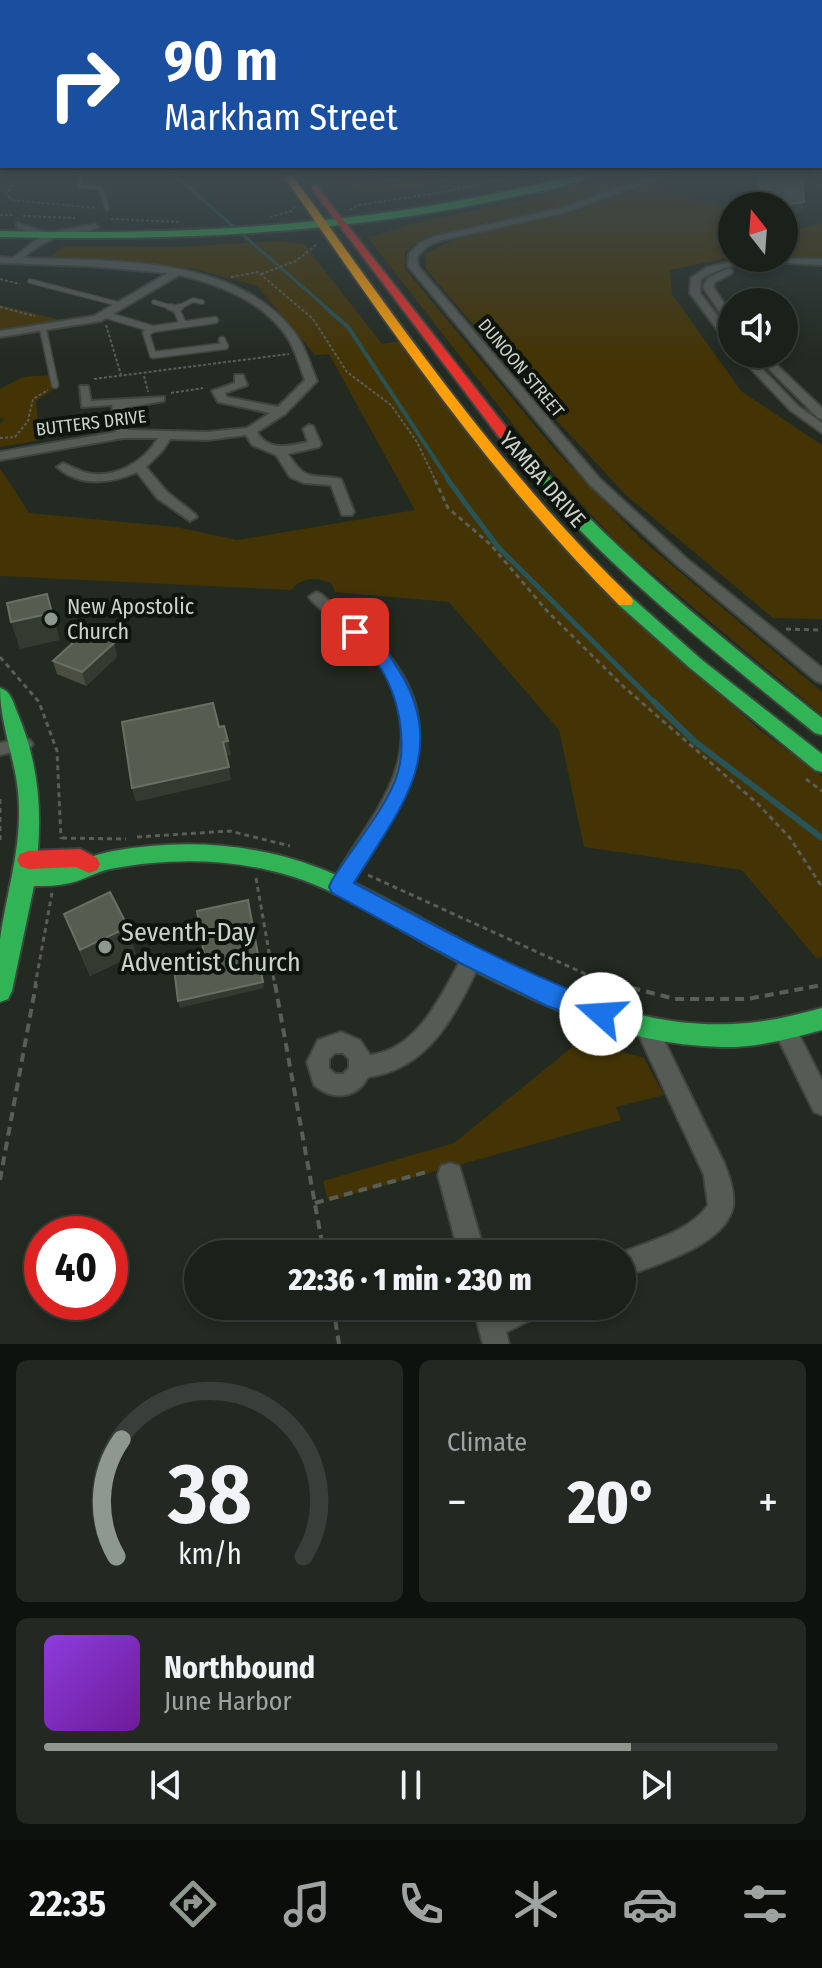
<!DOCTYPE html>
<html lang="en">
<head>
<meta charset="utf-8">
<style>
  body { margin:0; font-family:"Fira Sans Condensed",sans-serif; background:#232823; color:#f1f3f6; height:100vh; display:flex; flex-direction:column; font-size:30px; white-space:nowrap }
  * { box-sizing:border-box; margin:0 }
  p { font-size:26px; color:#9fa3a2 }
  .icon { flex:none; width:44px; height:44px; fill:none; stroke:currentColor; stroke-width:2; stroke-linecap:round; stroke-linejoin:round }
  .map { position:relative; height:1344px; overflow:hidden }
  .details { display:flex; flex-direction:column; gap:16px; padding:16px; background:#0e120e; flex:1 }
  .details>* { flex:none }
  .guide { position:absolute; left:0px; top:0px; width:822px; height:168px; box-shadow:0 4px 12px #0003,0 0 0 2px #383e39; background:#1a4fa0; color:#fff; overflow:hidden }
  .needle { width:52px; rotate:343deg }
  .tools { position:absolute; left:718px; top:192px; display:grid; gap:16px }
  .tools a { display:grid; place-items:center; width:80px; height:80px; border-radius:50%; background:#1a201a; box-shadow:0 4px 12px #0003,0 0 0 2px #383e39; font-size:40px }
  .speed { position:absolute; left:24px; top:1216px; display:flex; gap:16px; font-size:40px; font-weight:700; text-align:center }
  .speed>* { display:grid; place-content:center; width:104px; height:104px; border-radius:50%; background:#1a201a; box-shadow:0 4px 12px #0003,0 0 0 2px #383e39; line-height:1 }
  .speed .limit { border:12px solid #d22; background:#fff; color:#111 }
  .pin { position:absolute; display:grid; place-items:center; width:68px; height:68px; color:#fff; margin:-34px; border-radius:16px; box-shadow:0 4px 12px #0006 }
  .me { position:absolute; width:88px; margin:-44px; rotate:289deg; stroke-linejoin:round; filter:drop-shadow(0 0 6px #0008) }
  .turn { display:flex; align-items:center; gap:28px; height:168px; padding:0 32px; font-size:36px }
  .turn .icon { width:104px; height:104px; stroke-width:2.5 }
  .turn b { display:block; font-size:56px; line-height:68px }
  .big { font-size:60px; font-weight:800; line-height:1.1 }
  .details .widget { flex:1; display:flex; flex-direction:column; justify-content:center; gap:12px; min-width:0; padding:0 28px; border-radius:12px; background:#232823 }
  .details .dial { align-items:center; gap:0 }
  .dial svg { height:208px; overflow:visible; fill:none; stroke:#383e39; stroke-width:7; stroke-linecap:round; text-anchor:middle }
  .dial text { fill:#f1f3f6; stroke:none }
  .song { display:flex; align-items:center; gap:24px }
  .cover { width:96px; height:96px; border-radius:12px; background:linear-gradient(135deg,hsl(270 70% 55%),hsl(280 70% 35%)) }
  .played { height:8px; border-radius:4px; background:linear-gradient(90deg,#8f988f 80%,#383e39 80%) }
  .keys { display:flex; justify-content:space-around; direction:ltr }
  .heat { display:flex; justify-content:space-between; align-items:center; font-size:44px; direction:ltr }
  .details .tiles { flex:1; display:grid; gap:16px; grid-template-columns:1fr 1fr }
  .widget:last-child { grid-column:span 2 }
  .trip { position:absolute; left:184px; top:1240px; width:452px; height:80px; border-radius:40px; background:#1a201a; box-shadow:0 4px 12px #0003,0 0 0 2px #383e39; font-weight:800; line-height:80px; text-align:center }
  .tabs { display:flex; height:128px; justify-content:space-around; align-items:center; background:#0a0d0a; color:#9fa3a2 }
  .tabs .icon { width:56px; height:56px }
  .tabs .on { color:#8f988f }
  .tabs b { font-size:36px; color:#f1f3f6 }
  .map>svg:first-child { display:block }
</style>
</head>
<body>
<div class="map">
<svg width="822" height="1344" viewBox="0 0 822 1344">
  <rect width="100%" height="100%" fill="#222a22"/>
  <path fill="#443405" d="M336 172H366L389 180 508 172 375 193 358 192Z
    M616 172H662C620 192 572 205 527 217 496 225 424 228 405 253V269L555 450 642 540 822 692V715L620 546 536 454 368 238C448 209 536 205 616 172Z
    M649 186 732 209V257L670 270 672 294 741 391 822 445V619L773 618 626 495 534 396 426 269 425 254 453 240 574 212Z
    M822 223V257H784V224L800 228Z
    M279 241 304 244 382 344 400 341 608 595 761 731 822 776V956L817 959 742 870 584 847 559 730 449 602 335 592 332 584C318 576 301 577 291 590L0 576V468L29 513 176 527 237 540 415 510 329 354 315 355 257 286 190 268 51 256 64 246 176 247Z
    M0 305 70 322 0 331Z
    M51 375 53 390 36 401 40 440 0 447V423L5 419 0 418V389L23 377Z
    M581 1040 644 1058 664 1095 616 1107 621 1120 328 1201 323 1181 454 1143Z"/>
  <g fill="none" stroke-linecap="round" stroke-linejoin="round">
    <path stroke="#285357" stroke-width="3" d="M171 172 328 309"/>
    <path stroke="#285357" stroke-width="4" d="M325 307 348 327 450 482"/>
    <path stroke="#285357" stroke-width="5" d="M448 480 498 547 656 704"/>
    <path stroke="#285357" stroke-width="6" d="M654 702 694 741 822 838"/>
    <g stroke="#3e443e" stroke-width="6">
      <path id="lane-far1" d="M78 172 81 186 101 188 107 209
        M30 281 122 305
        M154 302 176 309
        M176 309 193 300 202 302"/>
    </g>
    <g stroke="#3e443e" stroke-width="9">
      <path id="lane" d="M170 307 176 309
        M180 307 176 309 183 324
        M106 315 153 329 146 333 153 355 225 346 222 340
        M43 329 55 385
        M153 329 215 320"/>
    </g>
    <g stroke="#3e443e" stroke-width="4">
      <path id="street" d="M664 172H676L563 213 442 240 426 247 417 257 418 266 600 479 686 558 822 668V683L816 681 676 564 590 485 408 266 409 254 420 243 436 236 558 209Z
        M17 223 48 233 95 224 99 227C90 232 78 232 68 234 52 237 35 247 23 258 112 261 240 255 297 336 306 349 311 367 317 381L285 414 257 432C268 452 290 446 308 442L303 429 309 425 313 426 321 444 319 447 288 454C307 483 310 473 341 479L354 512 352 515H342L331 485 304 483 290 477 276 455 252 445 246 435 207 440 170 439 163 450 146 467 167 492 195 514 197 517 190 521 157 498 137 472C111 484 79 487 57 467L63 463C71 466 78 471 87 473 115 479 144 462 158 438H123L0 460V452L116 432 112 405 82 407 80 386H88L91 401 164 397V401L124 408 128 430 207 432 247 428 270 413 218 402 212 391 235 383V375H243L247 385 225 393 227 397 278 407 305 380C300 367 296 352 289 340 266 302 219 284 179 275L101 321 0 337V331L94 316 168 273 88 266 0 263V257L13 258 40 237 17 227Z
        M745 258 822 259V265C781 263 737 256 701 279L700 293 732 335V345L728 344 690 293 691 278 706 268Z
        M729 268 732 269V273L715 282 713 287 732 315V326L728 325 703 287 708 278Z
        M737 354H748L798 406 822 423V433L790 410Z
        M754 354H765L822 408V419L818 418Z
        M316 592 321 594C341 612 364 626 381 646 462 736 396 810 347 893L340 895 333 893 330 887C360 827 419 775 397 702 392 685 383 667 371 654 354 633 330 619 311 600L309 597Z
        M24 738 30 740 33 744 30 748 0 755V743Z
        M472 949 479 952 482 958C458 1010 431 1069 368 1077 357 1099 332 1101 314 1085L307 1062 318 1040 341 1032 360 1040 370 1055C420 1049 443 991 465 952ZM335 1053H343L349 1059V1068L343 1074H335L329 1068V1059Z
        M647 1019 655 1022 724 1163C729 1176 735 1192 733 1206 726 1246 655 1264 622 1278V1254H618C647 1242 690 1232 708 1205L704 1175 636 1029 639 1022Z
        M786 1022 794 1025 822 1080V1115L814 1112 775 1032 778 1025Z
        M450 1163 459 1166 462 1175 485 1254H459L438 1175 441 1166Z
        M473 1306H545L541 1315 506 1332 509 1344H483Z"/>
    </g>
    <g stroke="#3e443e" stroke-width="4">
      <path id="fast" d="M588 172H603C580 185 526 194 498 200 333 235 168 241 0 237V231C207 236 387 224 588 172Z
        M504 430 509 431C601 541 710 629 822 718V735L815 733C703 642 584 551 497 434Z
        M625 596 631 597 702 660 822 754V772L815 770 690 668 619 605 617 601Z
        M0 688C11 691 13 702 17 712 39 763 43 814 36 868 69 868 83 857 113 851 169 841 227 842 282 856 339 871 390 901 441 929 529 978 629 1029 732 1024 763 1023 793 1016 822 1008V1030C789 1039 755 1048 721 1047 617 1045 520 997 431 947 384 920 337 889 284 874 228 858 167 858 110 869 96 872 84 880 70 883 58 886 46 886 34 886L12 991 8 999 0 1002C0 982 0 960 0 940 6 895 20 854 19 808 19 766 0 729 0 688Z"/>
    </g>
    <g stroke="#3e443e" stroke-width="4">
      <path id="slow" d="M281 172H290C397 320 499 470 631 597L633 601 631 605H619C488 474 386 323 281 172Z"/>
    </g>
    <g stroke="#3e443e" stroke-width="4">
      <path id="jam" d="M315 184 509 431V437H499L312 189Z
        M80 849 97 858 100 864 97 870 89 873 76 867 28 869 20 866 17 860 20 854 28 851Z"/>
    </g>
    <path stroke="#585e58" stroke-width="2" stroke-dasharray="3 2" stroke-linecap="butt" d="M368 172 389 180 456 172
      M0 175 13 177
      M13 185 6 193 11 200 97 208
      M350 210 358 205 444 192 533 172
      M0 215H15
      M23 216 75 218
      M270 217 292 211 295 206
      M111 219 179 222
      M261 274 296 261 316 245
      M231 277 258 272 313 319 347 372 391 405 417 442 436 482
      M0 279 20 284
      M0 307 35 316
      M106 325 121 375
      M144 376 148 392
      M94 379 289 354
      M171 393 203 388
      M0 438 15 437 28 421 33 399 48 390"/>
    <path stroke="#585e58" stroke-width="3" stroke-dasharray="5 4" stroke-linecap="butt" d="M435 480 448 508 490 544 548 612 624 687 758 804 790 838 822 887
      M786 629 822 630
      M0 657 39 702 57 751 61 839
      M806 779 822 791
      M0 799V841
      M137 837 230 831 290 846
      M62 838 126 839
      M368 875 592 977 624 986
      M256 878 275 986
      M35 986 52 893"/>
    <path stroke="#585e58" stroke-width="4" stroke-dasharray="9 6" stroke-linecap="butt" d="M275 984 324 1254
      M617 984 675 999H747L822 985
      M0 1180 36 984
      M315 1203 430 1171
      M333 1306 339 1344"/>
    <use href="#lane-far1" stroke="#565b56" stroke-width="4"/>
    <use href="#lane" stroke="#565b56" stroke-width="6"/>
    <use href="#street" fill="#565b56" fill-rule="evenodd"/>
    <use href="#fast" fill="#30b455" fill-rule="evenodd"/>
    <use href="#slow" fill="#ff9f0a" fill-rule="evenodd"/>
    <use href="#jam" fill="#e5322d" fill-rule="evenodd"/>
  </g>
  <path fill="#494e41" d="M758 172H812L802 180 801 212 784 216V206H763L758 204Z
    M114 643 117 657 86 686 57 674 53 661Z
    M64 914 136 954 90 976Z"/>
  <path fill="#333a2f" d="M802 172H812L799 183Z
    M804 202 801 212 784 216 785 205Z
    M47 594 60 640 20 649 11 622Z
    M114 643 117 657 86 686 82 672Z
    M228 741 231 755 225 756 223 742Z
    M229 767 231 780 136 802 132 788Z
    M128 927 136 954 90 976 80 950Z
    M263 982 264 988 180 1008 178 1001Z"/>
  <path fill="#575c50" stroke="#696f63" stroke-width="2" d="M760 172H802L804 202 785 205 761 193Z
    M47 594 52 613 11 622 7 603Z
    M85 632 114 643 82 672 53 661Z
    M213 703 219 727 224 726 228 741 223 742 229 767 132 788 122 722Z
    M110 892 128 927 80 950 64 914Z
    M248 900 263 982 178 1001 174 968 205 961 197 911Z"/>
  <linearGradient id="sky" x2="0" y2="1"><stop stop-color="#131713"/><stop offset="0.48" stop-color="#3e4a4f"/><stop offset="1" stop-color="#3e4a4f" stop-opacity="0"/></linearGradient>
  <rect width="822" height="360" fill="url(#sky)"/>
  <path fill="#1a73e8" stroke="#114b97" stroke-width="2" d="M355 626C375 632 388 653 398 669 452 753 397 812 354 883 438 928 521 972 610 1006L614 1014 610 1022 601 1025 547 1006 464 965 332 893 329 887 332 880C351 850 382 813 395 781 410 743 398 689 373 657 365 648 353 642 346 632Z"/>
  <g fill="#8f988f" stroke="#0e140e" stroke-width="3">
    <circle cx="51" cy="619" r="8"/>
    <circle cx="105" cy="947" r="8"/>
  </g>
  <g text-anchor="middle" stroke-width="8" stroke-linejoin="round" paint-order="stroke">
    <g font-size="18" fill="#cad4ca" stroke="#0e140e">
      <text transform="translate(521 368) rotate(50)" y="6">DUNOON STREET</text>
      <text transform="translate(91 423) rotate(-7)" y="6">BUTTERS DRIVE</text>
    </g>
    <g font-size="22" fill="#cad4ca" stroke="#0e140e">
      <text transform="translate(543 479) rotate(49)" y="8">YAMBA DRIVE</text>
    </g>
    <g font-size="22" fill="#cad4ca" stroke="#0e140e" text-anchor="start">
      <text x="67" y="614">New Apostolic<tspan x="67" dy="25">Church</tspan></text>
    </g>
    <g font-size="26" fill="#cad4ca" stroke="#0e140e" text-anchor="start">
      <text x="121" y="941">Seventh-Day<tspan x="121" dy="30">Adventist Church</tspan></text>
    </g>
  </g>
</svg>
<div class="tools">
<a><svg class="needle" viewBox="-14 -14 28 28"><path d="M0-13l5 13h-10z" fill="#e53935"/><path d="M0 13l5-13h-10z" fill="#9fa3a2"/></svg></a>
<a><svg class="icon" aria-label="sound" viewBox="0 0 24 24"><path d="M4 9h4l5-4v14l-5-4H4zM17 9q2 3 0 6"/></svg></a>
</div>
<div class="speed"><div class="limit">40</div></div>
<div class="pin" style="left:355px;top:632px;background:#d93025"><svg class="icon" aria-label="arrive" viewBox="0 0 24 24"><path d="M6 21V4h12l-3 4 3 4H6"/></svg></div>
<svg class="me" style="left:601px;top:1014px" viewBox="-20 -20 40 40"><circle r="19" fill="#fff"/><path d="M0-13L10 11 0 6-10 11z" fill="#1a73e8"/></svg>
<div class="trip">22:36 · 1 min · 230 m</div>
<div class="guide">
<div class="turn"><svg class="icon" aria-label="right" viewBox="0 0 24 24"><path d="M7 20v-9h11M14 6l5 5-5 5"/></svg><div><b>90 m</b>Markham Street</div></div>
</div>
</div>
<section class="details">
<div class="tiles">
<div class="widget dial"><svg viewBox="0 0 100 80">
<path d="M14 69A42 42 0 1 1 86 69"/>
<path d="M14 69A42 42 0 0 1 16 24" stroke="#8f988f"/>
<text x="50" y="56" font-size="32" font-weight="700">38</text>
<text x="50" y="72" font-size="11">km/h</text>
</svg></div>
<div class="widget"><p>Climate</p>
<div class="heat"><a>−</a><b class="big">20°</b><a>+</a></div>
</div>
<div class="widget">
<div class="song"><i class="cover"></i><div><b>Northbound</b><p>June Harbor</p></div></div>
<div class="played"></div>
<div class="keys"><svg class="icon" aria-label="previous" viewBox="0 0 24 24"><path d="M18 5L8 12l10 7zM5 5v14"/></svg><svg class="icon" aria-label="pause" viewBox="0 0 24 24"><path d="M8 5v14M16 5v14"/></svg><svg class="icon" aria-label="next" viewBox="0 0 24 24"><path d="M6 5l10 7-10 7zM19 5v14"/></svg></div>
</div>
</div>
</section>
<nav class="tabs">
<b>22:35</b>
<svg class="icon on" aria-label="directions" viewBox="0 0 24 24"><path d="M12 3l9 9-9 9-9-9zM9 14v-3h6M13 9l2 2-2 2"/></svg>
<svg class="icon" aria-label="music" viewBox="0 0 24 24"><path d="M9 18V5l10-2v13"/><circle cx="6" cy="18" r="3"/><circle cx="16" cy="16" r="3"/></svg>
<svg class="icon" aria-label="phone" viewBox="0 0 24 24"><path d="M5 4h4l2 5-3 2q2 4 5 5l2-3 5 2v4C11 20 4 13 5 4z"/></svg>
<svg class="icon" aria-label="climate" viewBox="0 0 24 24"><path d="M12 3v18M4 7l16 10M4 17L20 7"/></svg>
<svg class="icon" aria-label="car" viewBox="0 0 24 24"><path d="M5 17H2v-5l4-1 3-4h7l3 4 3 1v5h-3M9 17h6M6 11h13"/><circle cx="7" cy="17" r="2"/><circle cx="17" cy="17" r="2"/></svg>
<svg class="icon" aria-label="filters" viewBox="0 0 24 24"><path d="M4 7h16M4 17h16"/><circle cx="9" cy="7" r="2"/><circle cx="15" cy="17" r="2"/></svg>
</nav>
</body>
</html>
